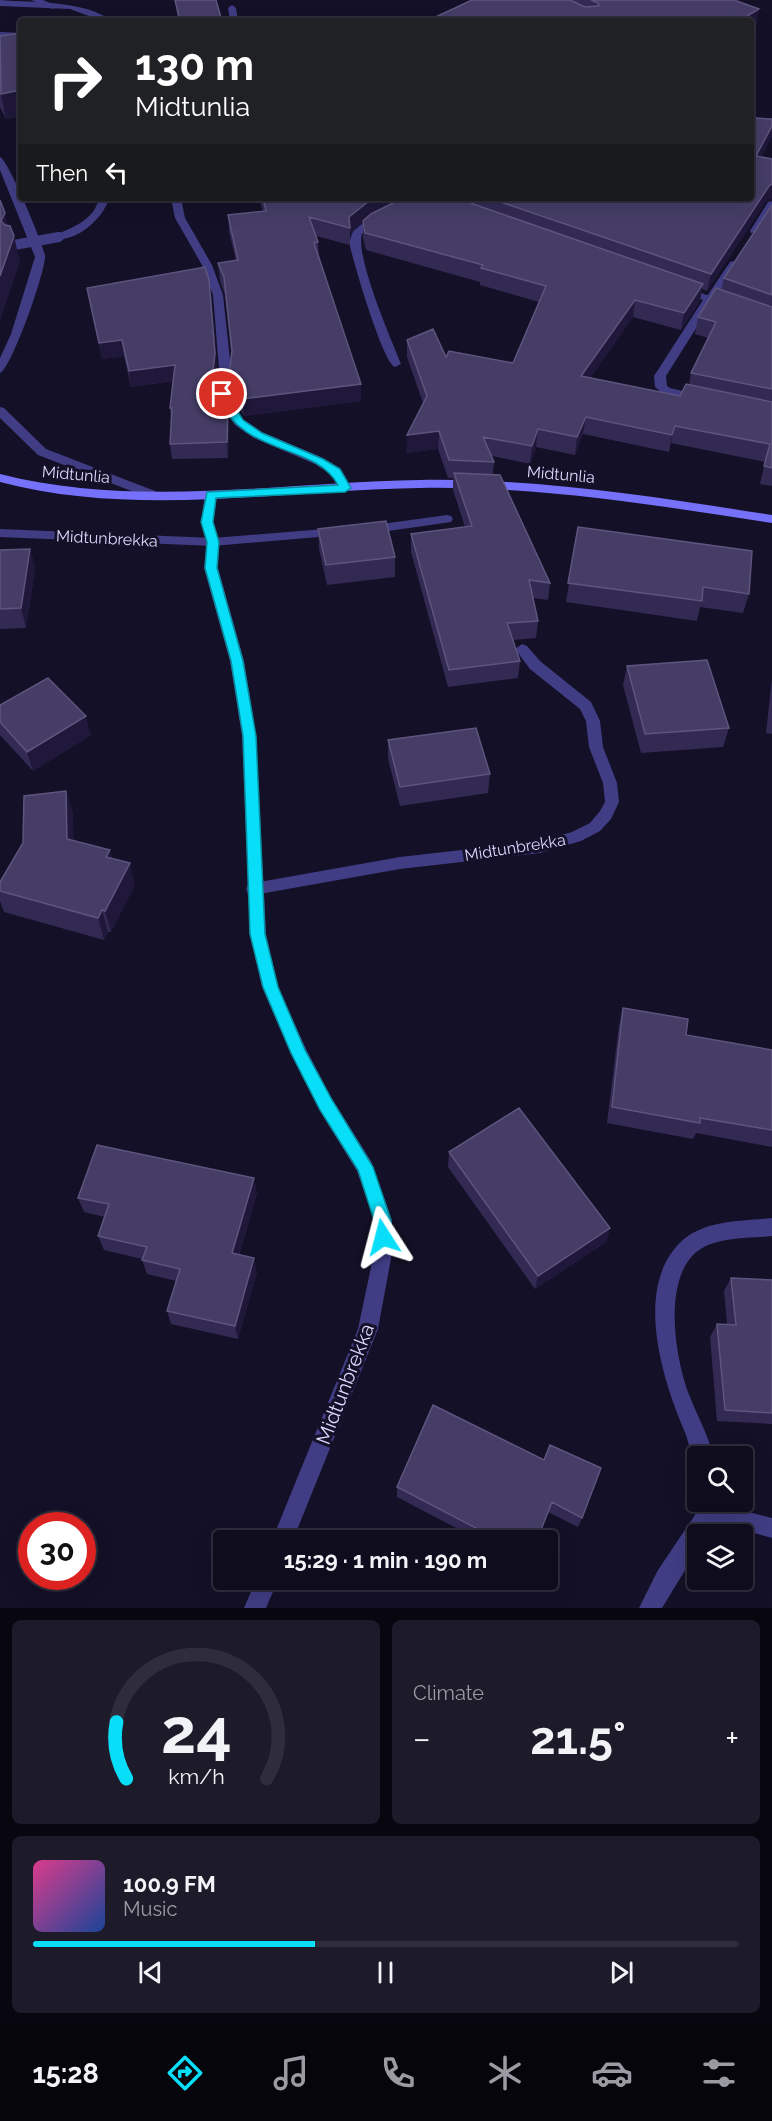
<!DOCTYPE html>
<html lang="en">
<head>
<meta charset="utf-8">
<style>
  body { margin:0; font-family:Raleway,sans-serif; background:#1d1a2a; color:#f1f3f6; height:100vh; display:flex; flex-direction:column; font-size:22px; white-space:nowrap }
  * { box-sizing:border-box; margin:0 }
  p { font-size:20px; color:#9b9ba4 }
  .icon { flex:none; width:33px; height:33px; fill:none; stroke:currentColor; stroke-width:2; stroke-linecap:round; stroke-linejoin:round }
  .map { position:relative; height:1608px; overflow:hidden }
  .drawer { display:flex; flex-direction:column; gap:12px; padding:12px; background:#080710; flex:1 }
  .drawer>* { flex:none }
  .hud { position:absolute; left:18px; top:18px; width:736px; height:183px; border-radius:6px; box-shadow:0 6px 24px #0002,0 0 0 2px #2f2c3b; background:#202124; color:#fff; overflow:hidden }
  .controls { position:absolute; left:687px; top:1446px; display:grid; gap:12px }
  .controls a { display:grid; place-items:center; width:66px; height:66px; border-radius:6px; background:#0f0c1d; box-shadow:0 6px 24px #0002,0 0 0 2px #2f2c3b; font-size:30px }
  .speed { position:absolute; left:18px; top:1512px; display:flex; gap:12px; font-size:30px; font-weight:700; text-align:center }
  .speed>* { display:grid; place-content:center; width:78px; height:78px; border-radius:50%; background:#0f0c1d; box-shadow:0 6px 24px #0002,0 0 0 2px #2f2c3b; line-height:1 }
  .speed .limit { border:9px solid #d22; background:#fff; color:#111 }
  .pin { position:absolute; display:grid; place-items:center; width:51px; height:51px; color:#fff; margin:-26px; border:3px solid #fff; border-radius:50%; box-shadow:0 2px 6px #0007 }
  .me { position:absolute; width:66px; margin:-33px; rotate:351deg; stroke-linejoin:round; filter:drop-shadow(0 0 4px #0008) }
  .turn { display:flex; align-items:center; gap:21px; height:126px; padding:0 18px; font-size:27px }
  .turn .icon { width:78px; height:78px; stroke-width:2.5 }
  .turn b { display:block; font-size:42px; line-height:51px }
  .then { display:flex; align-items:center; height:57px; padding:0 18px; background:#0003; gap:12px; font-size:22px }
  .big { font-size:45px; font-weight:700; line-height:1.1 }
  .drawer .card { flex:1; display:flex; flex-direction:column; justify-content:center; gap:9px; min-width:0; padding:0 21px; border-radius:9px; background:#1d1a2a }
  .drawer .dial { align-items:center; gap:0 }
  .dial svg { height:156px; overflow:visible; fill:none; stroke:#2f2c3b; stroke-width:7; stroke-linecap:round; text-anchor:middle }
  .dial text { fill:#f1f3f6; stroke:none }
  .song { display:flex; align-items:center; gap:18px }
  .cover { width:72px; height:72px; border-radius:9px; background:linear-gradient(135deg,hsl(330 70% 55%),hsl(220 70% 35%)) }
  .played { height:6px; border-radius:3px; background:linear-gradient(90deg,#09def8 40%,#2f2c3b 40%) }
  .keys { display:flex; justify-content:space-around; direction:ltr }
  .heat { display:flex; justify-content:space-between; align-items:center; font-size:33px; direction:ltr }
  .drawer .tiles { flex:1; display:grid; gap:12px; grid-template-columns:1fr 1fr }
  .card:last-child { grid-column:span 2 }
  .trip { position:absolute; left:213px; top:1530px; width:345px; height:60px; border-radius:6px; background:#0f0c1d; box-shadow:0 6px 24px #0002,0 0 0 2px #2f2c3b; font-weight:700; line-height:60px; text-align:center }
  .tabs { display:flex; height:96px; justify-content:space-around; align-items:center; background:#06050c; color:#9b9ba4 }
  .tabs .icon { width:42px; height:42px }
  .tabs .active { color:#09def8 }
  .tabs b { font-size:27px; color:#f1f3f6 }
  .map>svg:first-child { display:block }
</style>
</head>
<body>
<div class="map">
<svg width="772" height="1608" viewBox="0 0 772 1608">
  <rect width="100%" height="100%" fill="#141027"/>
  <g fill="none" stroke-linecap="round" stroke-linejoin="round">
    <path fill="#403d84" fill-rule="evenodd" d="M31 0H43L57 6 53 9Z
      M232 5 236 8 238 21H230L228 8Z
      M0 32 21 33V39L0 38Z
      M752 114 772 127V134L752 121Z
      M0 157C9 161 42 242 45 255 47 268 11 370 0 373V358L11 334 35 257 0 170Z
      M99 198H109C104 218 77 242 55 239V235C74 227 94 220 99 198Z
      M772 201V212L760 231 751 233 750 231 768 202Z
      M734 261 739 264 715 299 714 301H706L705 299 730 262Z
      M0 407 4 408 46 449 155 491 157 494 155 497H147L38 455 0 418Z
      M447 515 451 516 453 519 451 522 367 534 361 530 367 526Z
      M337 528 343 532 342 535 213 546 0 537V529L213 538Z
      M522 644 527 646 540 661 591 702 600 721 603 747 617 783 619 802 611 819 600 831 581 841 540 853 400 869 254 895 248 894 246 889 248 884 254 883 400 857 540 841 572 832 590 823 600 811 605 802 603 783 589 747 586 721 580 709 530 669 515 649Z
      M709 1502 772 1518V1538L702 1519 699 1512 702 1505Z"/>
    <path fill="#403d84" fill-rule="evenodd" d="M0 0C35 3 84 0 112 21H102L70 9 0 6Z
      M171 198H181L185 218 212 265 223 295 231 369 228 394 232 404 243 419 262 432 323 458 340 468 351 488 349 491H341L331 474 315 464 254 438 235 425 220 405 216 394 219 369 213 295 202 265 175 218Z
      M381 215 386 218 385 220 369 227 362 234C355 256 391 339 401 364L395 367C383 363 354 264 350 246 349 227 364 220 381 215Z
      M683 286 733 305 728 308 712 303 666 376 667 386 670 388 703 396 705 399 699 403 662 393 655 387 654 376 703 300 679 291V287Z
      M211 491 217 495 213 523 219 542 218 568 244 661 256 736 266 934 278 987 306 1049 332 1099 371 1161 392 1220V1253L378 1329 293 1540H272L358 1329 374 1253V1220L357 1171 320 1111 293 1058 262 987 250 934 242 736 230 661 204 568 207 542 201 523 205 495Z
      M772 1218V1236C751 1238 728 1237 708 1245 660 1265 674 1353 688 1392 696 1414 708 1433 713 1456H698V1464C690 1456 689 1441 684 1430 662 1378 632 1284 684 1239 707 1220 744 1221 772 1218Z
      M700 1502H720L719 1512 707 1534H698V1549L662 1608H639L658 1570 699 1509Z
      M256 1580H278L266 1608H244Z"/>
    <path fill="#7671fb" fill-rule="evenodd" d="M0 474C137 509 281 482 420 480 539 478 655 497 772 515V523C655 505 539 486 420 488 281 490 137 518 0 482Z"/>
    <path stroke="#403d84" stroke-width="10" d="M14 245 59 237"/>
  </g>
  <path fill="#332a54" d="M175 0 222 21H178Z
    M472 0H734L759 9 756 25 752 28V21Z
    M21 33V116L6 119 0 107V36Z
    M752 118 772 136 761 157 765 203 707 291 702 289 700 301 681 330 633 317 590 378 680 396 689 385 691 373 708 338 695 334 698 317 721 290 724 278 772 205V486L760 484 765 462 671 443 669 452 583 434 575 455 536 447 530 464 492 456 494 462 493 474 550 583 548 600 533 598 538 621 536 638 513 640 520 661 518 678 448 687 411 552V534L465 527 453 490V478H448L438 449 406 453 423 403 407 357V340L446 357 513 363 539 302 480 285V282L366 250 363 238V223L350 234V245L316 236 318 242 319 256 361 401 244 416 230 394 229 376 231 352 225 295 220 281 218 263 236 260 229 232 228 215 263 211 259 198H752Z
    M87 288 211 295 217 369 215 386 216 391 228 406 229 421 228 458 172 459 170 444 171 419 170 408 173 381 131 387 124 356 102 359Z
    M578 527 749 594 743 613 700 607 697 621 566 602Z
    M318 529 395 557V577L327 585 319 549Z
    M30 549 35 569 26 628 0 629V550Z
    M627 666 729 728 723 747 641 753 623 685Z
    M772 678V734L766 733Z
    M0 705 91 735 33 771 0 735Z
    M388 740 490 774 488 793 400 806 388 759Z
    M66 791 73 814V841L112 858 135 885 111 932H108L104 940 4 912 0 901V882Z
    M623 1008 686 1035 772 1050V1147L696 1133 693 1139 607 1123 619 1025Z
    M449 1152 610 1228 606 1242 535 1289 448 1167Z
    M257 1193 239 1255 257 1272 238 1339 171 1324 167 1311 176 1281 147 1274 142 1260V1259L104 1250 98 1236 105 1217 84 1212 78 1198Z
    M731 1278 772 1280V1424L717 1421 710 1337 717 1324H727L724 1291Z
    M433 1405 582 1518 578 1527 548 1512 537 1540H479L397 1497V1487Z"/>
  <path fill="#1f183a" d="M759 9 756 25 752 28V21H739Z
    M21 90V116L6 119 1 94Z
    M772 126V136L752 173 756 156Z
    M772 184V199L765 203 707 291 711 274 769 186Z
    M375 198H429L369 218 350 234 349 217 369 201Z
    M5 213 11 239 1 221Z
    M14 236 20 262 0 321V276Z
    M703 284 700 301 681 330 684 313Z
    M211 295 217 369 214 395 212 379Z
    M635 300 633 317 579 394 581 376Z
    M122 340 124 356 102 359 99 343Z
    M175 365 177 380 131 387 129 371Z
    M361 384V401L244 416 242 399Z
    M228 406 229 421 228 458 227 442Z
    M586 417 583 434 575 455 577 437Z
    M675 426 671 443 669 452 672 435Z
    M538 429 536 447 530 464 532 446Z
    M439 431 438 449 406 453 407 435Z
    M30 549 35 569 26 628 21 608Z
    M86 716 91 735 33 771 27 752Z
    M66 791 73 814 74 862 67 839Z
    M110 850 116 873 106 857Z
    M130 863 135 885 111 932 105 911Z
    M102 910 108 932 104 940 98 918Z
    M254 1178 257 1193 235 1267 232 1253Z
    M610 1228 606 1242 535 1289 538 1276Z
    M254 1258 257 1272 238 1339 235 1326Z"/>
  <path fill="#453d66" stroke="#5d557e" stroke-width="1.5" d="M175 0H216L222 21H180Z
    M472 0H570L585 7 599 6 598 3 591 0H734L759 9 739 21H427Z
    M21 33V90L1 94 0 36Z
    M752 118 772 119V126L756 156 772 159V184L769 186 711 274 489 198H752Z
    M263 198H375L369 201 349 217 350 228 309 217 318 242 314 243 361 384 242 399 229 376 232 351 224 277 218 263 238 260 228 215 266 211Z
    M406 198H459L476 205 703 284 684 313 635 300 581 376 680 396 686 384 772 402V468L764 466 770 444 675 426 672 435 586 417 577 437 538 429 532 446 483 437 494 462 449 460 439 431 407 435 427 396 407 340 433 329 446 357 449 351 513 363 546 286 481 268 483 265 365 233 363 221 371 214 401 199Z
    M0 200 5 213 1 221 5 225 10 226 14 236 0 276Z
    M772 205V295L724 278Z
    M205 267 209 280 215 353 212 379 216 391 228 406 227 442 170 444 172 408H170L175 365 129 371 122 340 99 343 87 288Z
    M716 288 772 307V389L691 373 716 322 698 317Z
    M454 473 500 475 550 583 529 580 538 621 507 623 520 661 449 670 411 534 472 526Z
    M386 521 395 557 326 565 318 529Z
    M578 527 752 551 749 594 703 587 702 601 568 583Z
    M30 549 21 608 0 609V550Z
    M707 660 729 728 645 734 627 666Z
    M48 678 86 716 27 752 0 722V705Z
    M476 728 490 774 400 787 388 740Z
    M66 791 67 839 110 850 106 857 130 863 105 911 102 910 98 918 0 891V882L23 843 24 796Z
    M623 1008 688 1019 686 1035 772 1050V1130L700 1118V1123L612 1107Z
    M519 1108 610 1228 538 1276 449 1152Z
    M97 1145 254 1178 232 1253 254 1258 235 1326 167 1311 180 1269 142 1260 147 1247 98 1236 109 1204 78 1198Z
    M731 1278 772 1280V1413L725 1410 717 1324 736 1325Z
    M433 1405 544 1460 550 1445 601 1468 582 1518 552 1502 537 1540H499L397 1487Z"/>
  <path fill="#09def8" stroke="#0690a1" stroke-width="1.5" d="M218 391H225L243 420 262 433 323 459 340 469 351 488 345 492 216 498 213 522 219 542 217 568 243 661 256 736 265 934 278 987 305 1050 332 1100 373 1167 391 1220V1237L389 1243 383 1245 377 1243 374 1220 358 1170 320 1110 291 1053 263 987 250 934 243 736 231 661 205 568 207 542 201 522 207 492 338 485C314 441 243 459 216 394Z"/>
  <g text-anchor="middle" stroke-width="6" stroke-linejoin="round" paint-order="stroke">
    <g font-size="16" fill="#dcd7fe" stroke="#141027">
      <text transform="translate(76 474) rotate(5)" y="6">Midtunlia</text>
      <text transform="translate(561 474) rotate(5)" y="6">Midtunlia</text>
      <text transform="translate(107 538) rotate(3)" y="6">Midtunbrekka</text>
      <text transform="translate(515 847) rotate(-9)" y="6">Midtunbrekka</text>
    </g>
    <g font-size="20" fill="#dcd7fe" stroke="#141027">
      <text transform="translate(345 1384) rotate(-69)" y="7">Midtunbrekka</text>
    </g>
  </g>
</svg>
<div class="controls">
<a><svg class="icon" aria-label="search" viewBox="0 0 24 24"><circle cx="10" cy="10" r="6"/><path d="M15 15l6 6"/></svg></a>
<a><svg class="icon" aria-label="layers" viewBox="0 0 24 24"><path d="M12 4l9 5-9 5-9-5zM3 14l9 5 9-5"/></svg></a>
</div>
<div class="speed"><div class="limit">30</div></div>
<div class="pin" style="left:222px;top:394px;background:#d93025"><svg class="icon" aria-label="arrive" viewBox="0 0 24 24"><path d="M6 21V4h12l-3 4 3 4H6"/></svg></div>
<svg class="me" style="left:383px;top:1237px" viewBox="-20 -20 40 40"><path d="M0-17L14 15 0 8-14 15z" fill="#09def8" stroke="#fff" stroke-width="4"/></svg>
<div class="trip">15:29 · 1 min · 190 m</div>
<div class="hud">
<div class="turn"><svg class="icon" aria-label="right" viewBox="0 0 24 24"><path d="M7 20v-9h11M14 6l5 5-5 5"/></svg><div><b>130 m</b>Midtunlia</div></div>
<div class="then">Then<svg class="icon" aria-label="left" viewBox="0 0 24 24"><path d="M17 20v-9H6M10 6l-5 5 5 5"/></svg></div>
</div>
</div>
<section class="drawer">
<div class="tiles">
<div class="card dial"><svg viewBox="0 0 100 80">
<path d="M14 69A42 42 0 1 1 86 69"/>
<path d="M14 69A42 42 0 0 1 9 40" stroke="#09def8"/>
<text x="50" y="56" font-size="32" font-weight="700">24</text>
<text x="50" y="72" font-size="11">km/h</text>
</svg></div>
<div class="card"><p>Climate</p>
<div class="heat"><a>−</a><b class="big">21.5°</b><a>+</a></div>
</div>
<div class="card">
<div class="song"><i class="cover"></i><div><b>100.9 FM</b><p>Music</p></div></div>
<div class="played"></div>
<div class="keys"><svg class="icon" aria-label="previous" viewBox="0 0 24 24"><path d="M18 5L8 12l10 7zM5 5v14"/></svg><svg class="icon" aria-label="pause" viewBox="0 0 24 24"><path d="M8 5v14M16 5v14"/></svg><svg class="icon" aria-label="next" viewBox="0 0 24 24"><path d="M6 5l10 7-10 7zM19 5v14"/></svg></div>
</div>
</div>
</section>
<nav class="tabs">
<b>15:28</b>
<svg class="icon active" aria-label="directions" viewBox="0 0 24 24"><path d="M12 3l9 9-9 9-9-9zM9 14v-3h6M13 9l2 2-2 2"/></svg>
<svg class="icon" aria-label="music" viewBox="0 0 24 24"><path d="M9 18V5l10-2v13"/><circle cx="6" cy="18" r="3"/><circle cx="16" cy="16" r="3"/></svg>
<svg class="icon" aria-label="phone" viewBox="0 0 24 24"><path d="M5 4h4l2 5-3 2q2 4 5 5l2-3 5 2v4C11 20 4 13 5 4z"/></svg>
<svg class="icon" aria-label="climate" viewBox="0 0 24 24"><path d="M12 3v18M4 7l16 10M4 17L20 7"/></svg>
<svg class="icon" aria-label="car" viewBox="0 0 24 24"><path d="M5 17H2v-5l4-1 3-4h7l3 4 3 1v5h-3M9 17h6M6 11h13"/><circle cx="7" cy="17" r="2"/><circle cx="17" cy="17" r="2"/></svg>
<svg class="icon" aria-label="filters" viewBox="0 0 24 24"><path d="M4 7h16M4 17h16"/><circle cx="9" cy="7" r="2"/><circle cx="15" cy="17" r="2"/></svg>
</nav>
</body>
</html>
